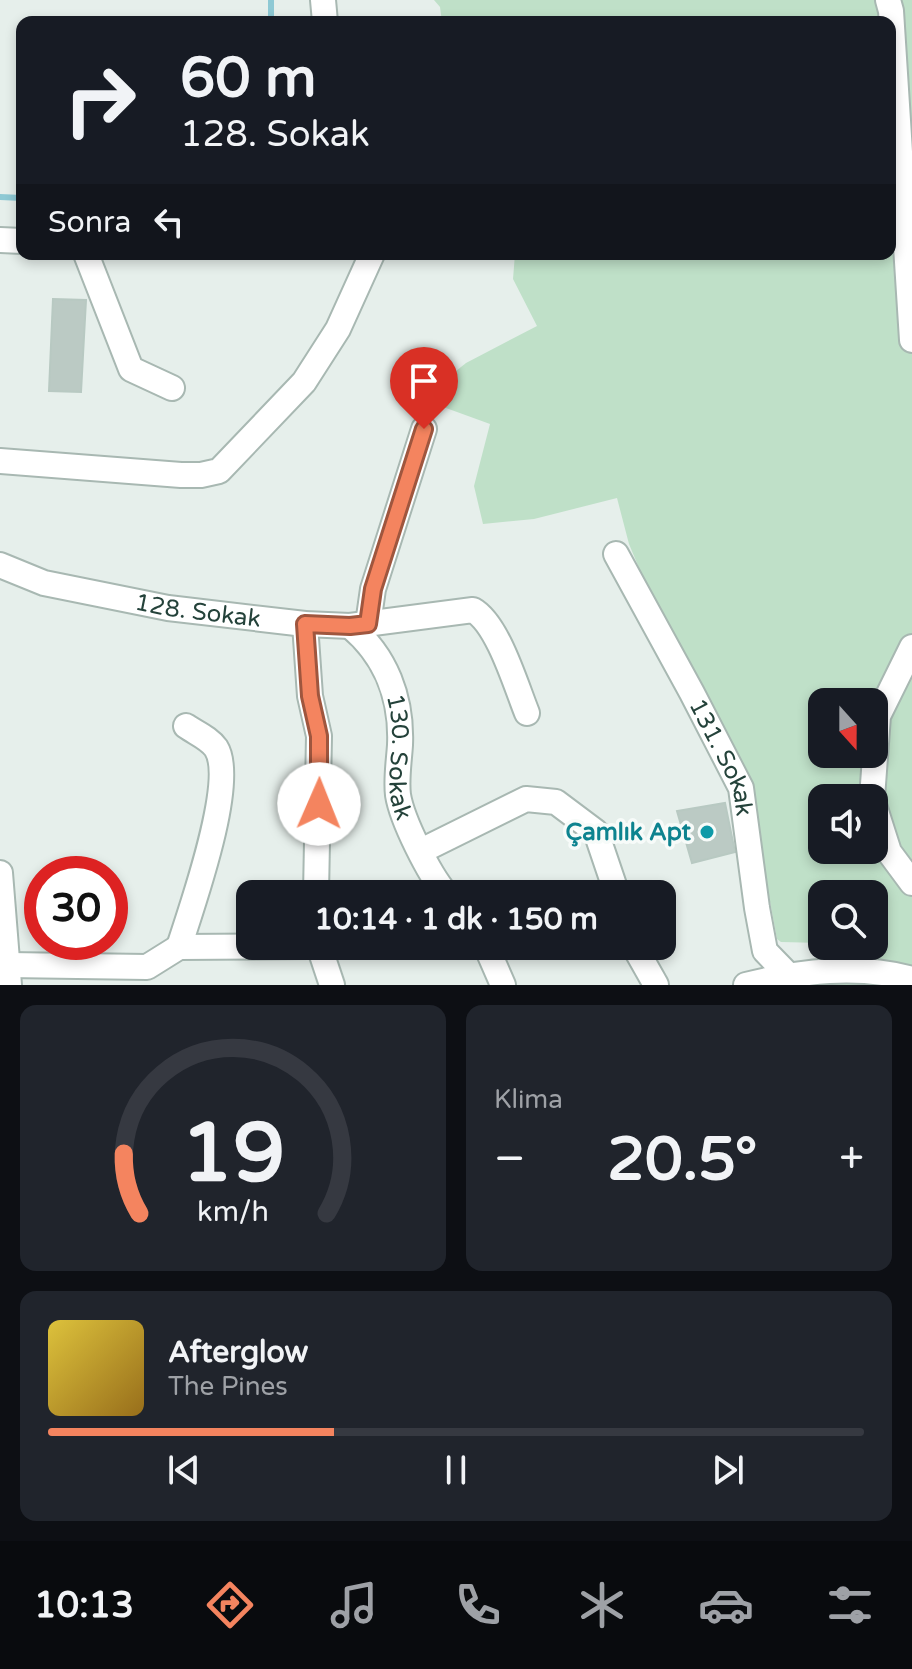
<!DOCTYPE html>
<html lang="tr">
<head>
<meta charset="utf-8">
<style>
  body { margin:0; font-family:"Varela Round",sans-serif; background:#20242c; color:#f1f3f6; height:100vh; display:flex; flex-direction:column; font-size:30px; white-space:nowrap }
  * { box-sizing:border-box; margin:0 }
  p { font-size:26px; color:#9ea1a6 }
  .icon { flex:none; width:44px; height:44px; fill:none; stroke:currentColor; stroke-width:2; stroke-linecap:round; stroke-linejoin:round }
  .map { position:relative; height:985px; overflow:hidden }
  .drawer { display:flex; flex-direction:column; gap:20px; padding:20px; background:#0d0f14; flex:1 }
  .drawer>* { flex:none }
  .hud { position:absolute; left:16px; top:16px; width:880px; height:244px; border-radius:16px; box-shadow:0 4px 12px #0003; background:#171b24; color:#f1f3f6; overflow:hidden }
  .needle { width:52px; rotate:159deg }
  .buttons { position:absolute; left:808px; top:688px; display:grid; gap:16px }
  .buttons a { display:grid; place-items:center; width:80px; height:80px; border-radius:16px; background:#171b24; box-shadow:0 4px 12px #0003; font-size:40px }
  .speed { position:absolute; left:24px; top:856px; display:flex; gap:16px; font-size:40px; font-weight:700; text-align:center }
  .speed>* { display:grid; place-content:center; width:104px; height:104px; border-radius:50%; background:#171b24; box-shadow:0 4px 12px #0003; line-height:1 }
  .speed .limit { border:12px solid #d22; background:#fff; color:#111 }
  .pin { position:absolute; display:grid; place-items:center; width:68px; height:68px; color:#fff; margin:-82px -34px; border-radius:50% 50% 50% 0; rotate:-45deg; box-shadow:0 0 8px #0007 }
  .pin .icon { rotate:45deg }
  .me { position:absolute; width:88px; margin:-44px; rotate:1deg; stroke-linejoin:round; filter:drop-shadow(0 0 6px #0008) }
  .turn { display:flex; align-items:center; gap:28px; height:168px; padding:0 32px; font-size:36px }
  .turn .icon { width:104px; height:104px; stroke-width:2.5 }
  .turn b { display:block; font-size:56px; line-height:68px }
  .then { display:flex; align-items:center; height:76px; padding:0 32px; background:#0003; gap:16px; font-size:30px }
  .big { font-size:60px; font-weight:700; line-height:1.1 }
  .drawer .tile { flex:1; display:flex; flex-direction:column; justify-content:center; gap:12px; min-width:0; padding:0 28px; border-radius:16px; background:#20242c }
  .drawer .dial { align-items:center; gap:0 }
  .dial svg { height:208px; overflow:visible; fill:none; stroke:#363941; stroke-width:7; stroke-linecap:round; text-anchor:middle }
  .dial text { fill:#f1f3f6; stroke:none }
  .song { display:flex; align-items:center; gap:24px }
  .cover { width:96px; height:96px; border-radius:12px; background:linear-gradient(135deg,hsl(50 70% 55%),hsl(40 70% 35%)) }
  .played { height:8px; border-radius:4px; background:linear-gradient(90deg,#f4845f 35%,#363941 35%) }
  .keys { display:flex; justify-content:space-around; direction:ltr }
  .heat { display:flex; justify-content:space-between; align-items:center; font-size:44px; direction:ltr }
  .drawer .tiles { flex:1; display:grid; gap:20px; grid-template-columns:1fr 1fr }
  .tile:last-child { grid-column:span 2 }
  .trip { position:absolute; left:236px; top:880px; width:440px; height:80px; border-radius:16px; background:#171b24; box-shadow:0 4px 12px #0003; font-weight:700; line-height:80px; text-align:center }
  .tab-bar { display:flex; height:128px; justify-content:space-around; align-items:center; background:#090b0e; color:#9ea1a6 }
  .tab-bar .icon { width:56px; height:56px }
  .tab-bar .current { color:#f4845f }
  .tab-bar b { font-size:36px; color:#f1f3f6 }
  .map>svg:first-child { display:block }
</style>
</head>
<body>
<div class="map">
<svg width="912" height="985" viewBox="0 0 912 985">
  <rect width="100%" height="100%" fill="#e6efeb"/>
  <path fill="#bfe0c8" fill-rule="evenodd" d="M434 0H912V985H830L829 946H874V894H822V943L781 942 777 939 750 795 652 599 629 544 617 498 534 519 483 524 474 486 490 424 435 404 446 379 466 363 537 326 513 279 515 254H890V22H442L440 7ZM822 702H874V754H822ZM822 798H874V850H822Z"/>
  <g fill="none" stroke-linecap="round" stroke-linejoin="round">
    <path stroke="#8ec9d4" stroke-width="6" d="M271 22V0
      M0 197 22 198"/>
  </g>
  <path fill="#bbcac4" stroke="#b8c9c2" stroke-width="2" d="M53 299 86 300 81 392 49 391Z
    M725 803 735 852 692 863 677 811Z"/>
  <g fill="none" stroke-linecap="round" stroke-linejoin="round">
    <g stroke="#a8b8b2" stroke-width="28">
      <g id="minor">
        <path d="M323 0 325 22"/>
        <path d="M888 0 891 11 912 340"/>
        <path d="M0 240 22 241"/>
        <path d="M86 254 131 369 172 388"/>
        <path d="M0 461 181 475H201L219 471 304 382 338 329 372 254"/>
        <path id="s1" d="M616 554 692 693 741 788 757 908 765 951 798 985"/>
        <path id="s2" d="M0 565 44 583 168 608 305 624 350 626 473 610C498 624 516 686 527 713"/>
        <path d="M305 624 310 696 319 736 316 894"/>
        <path d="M368 624 373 589 424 429"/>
        <path id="s3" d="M350 626C386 656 402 698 400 745 399 761 396 779 398 795 402 820 429 874 446 894"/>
        <path d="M872 798 878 716 912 647"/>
        <path d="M874 805 889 852 912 883"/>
        <path d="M421 851 526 799 556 802 596 832 617 894"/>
        <path d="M0 873 9 985"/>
        <path d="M319 946 332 985"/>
        <path d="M486 946 503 985"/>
        <path d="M634 946 656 985"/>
        <path d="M179 947C191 909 237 781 216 748 209 738 196 733 186 726"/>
        <path d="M8 965 147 967 179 947 309 946"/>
        <path d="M746 985C801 971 857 964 912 979"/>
      </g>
    </g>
    <use href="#minor" stroke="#fff" stroke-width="24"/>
  </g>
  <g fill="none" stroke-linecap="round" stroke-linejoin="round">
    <g stroke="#9f563e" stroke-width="20">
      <path id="route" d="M319 804V736L310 696 305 624 350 626 368 624 373 589 424 429"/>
    </g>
    <use href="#route" stroke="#f4845f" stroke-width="14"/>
  </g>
  <circle fill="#0f9aa8" stroke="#f7fbf9" stroke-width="3" cx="707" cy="832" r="8"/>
  <g text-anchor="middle" stroke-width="7" stroke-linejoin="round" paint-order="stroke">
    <g font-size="24" fill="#24423a" stroke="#f7fbf9">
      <text dy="8" stroke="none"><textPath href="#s2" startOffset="204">128. Sokak</textPath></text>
      <text dy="8" stroke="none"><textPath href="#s3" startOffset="146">130. Sokak</textPath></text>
      <text dy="8" stroke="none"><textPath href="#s1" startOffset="230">131. Sokak</textPath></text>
    </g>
    <g font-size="24" font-weight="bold" fill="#0d838f" stroke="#f7fbf9" text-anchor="end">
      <text x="691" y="840">Çamlık Apt</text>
    </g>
  </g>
</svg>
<div class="buttons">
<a><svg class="needle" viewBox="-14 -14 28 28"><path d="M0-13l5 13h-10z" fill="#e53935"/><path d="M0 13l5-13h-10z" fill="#9ea1a6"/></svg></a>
<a><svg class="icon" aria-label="sound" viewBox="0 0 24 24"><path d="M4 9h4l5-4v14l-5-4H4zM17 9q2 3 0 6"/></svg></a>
<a><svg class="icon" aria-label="search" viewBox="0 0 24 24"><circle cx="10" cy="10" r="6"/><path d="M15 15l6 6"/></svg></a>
</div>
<div class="speed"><div class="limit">30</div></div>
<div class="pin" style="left:424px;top:429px;background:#d93025"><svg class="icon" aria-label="arrive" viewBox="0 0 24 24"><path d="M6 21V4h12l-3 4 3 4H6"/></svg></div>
<svg class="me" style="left:319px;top:804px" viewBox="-20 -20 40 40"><circle r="19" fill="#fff"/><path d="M0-13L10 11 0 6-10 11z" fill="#f4845f"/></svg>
<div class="trip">10:14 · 1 dk · 150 m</div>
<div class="hud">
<div class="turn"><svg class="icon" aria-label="right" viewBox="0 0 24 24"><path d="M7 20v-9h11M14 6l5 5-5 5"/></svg><div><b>60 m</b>128. Sokak</div></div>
<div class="then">Sonra<svg class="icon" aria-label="left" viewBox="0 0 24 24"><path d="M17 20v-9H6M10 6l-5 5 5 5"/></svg></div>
</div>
</div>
<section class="drawer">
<div class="tiles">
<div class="tile dial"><svg viewBox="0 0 100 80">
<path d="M14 69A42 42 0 1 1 86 69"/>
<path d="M14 69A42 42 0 0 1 8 46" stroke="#f4845f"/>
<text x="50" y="56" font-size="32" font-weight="700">19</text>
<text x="50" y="72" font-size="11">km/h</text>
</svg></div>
<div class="tile"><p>Klima</p>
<div class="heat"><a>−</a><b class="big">20.5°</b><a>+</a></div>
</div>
<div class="tile">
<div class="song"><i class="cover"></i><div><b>Afterglow</b><p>The Pines</p></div></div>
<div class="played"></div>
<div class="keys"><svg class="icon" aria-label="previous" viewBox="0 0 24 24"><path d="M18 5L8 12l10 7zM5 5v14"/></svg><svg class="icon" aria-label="pause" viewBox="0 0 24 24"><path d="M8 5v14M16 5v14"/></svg><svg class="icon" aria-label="next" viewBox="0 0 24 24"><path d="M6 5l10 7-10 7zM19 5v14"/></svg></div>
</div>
</div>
</section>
<nav class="tab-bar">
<b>10:13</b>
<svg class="icon current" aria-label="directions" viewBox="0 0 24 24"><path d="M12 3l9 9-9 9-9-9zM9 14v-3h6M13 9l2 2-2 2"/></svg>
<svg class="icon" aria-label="music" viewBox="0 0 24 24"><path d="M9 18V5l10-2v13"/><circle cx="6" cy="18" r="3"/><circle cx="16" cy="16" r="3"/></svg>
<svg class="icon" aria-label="phone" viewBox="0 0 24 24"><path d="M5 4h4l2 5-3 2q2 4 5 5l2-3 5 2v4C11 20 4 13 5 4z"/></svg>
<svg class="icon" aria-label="climate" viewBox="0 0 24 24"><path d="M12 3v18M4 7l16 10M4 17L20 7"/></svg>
<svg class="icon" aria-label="car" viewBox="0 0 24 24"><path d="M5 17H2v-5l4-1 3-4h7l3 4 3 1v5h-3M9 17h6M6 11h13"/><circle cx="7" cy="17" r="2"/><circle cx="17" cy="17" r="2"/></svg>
<svg class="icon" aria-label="filters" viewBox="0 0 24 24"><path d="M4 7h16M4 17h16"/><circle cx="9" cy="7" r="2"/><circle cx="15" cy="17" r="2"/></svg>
</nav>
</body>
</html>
